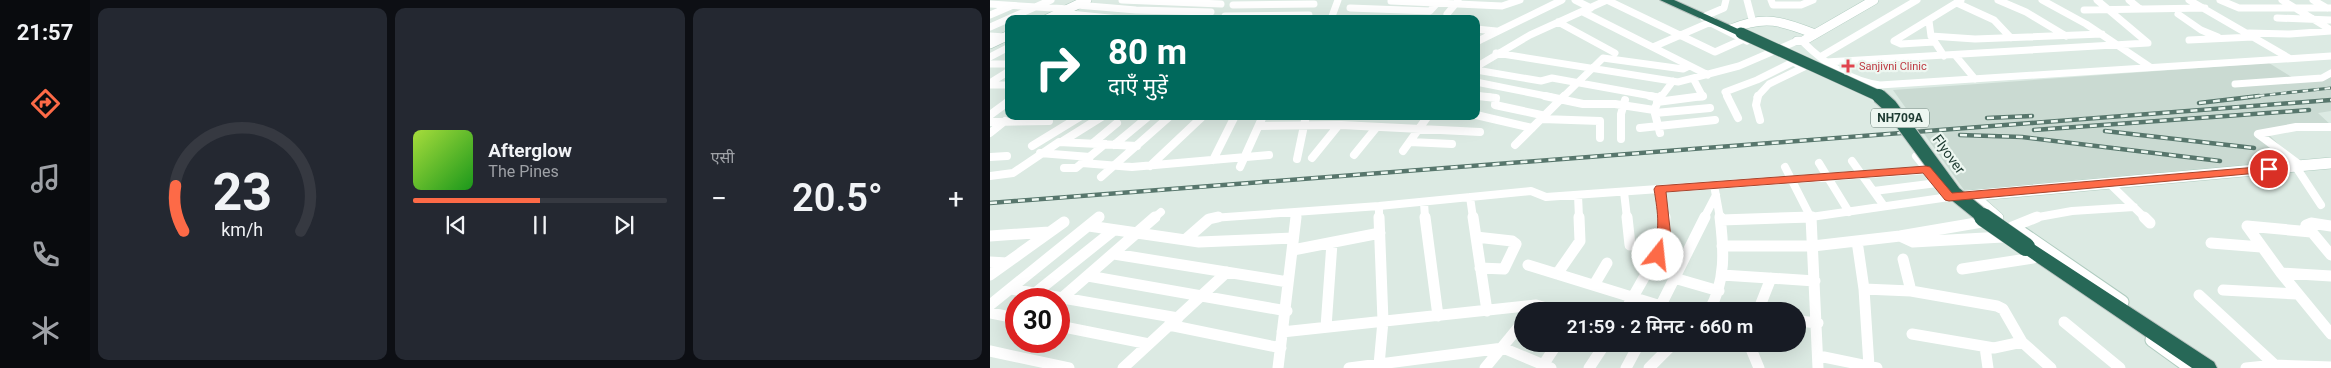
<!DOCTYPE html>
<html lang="hi">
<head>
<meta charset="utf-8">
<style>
  body { margin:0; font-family:Roboto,"Noto Sans Devanagari",sans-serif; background:#242831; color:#f1f3f6; height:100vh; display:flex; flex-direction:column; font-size:19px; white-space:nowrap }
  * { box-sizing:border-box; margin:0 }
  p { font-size:16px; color:#9ea1a6 }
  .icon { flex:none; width:28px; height:28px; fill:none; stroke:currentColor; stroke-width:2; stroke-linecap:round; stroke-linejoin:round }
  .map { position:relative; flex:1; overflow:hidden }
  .side { display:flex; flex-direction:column; gap:8px; padding:8px; background:#0d0f14; width:900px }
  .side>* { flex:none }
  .banner { position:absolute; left:15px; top:15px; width:475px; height:105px; border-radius:10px; box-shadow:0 5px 20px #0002; background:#00695c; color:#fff; overflow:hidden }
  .speed { position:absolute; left:15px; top:288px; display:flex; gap:10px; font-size:25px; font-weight:700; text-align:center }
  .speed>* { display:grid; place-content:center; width:65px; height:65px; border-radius:50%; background:#171b24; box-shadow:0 5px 20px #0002; line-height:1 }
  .speed .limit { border:8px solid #d22; background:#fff; color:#111 }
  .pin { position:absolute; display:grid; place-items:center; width:42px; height:42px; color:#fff; margin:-21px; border:2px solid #fff; border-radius:50%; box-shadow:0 1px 5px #0007 }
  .me { position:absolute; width:55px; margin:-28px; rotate:16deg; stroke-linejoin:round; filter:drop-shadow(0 0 4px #0008) }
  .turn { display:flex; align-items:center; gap:18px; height:105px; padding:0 20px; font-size:22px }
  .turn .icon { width:65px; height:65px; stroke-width:2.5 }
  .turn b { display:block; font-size:35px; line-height:42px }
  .big { font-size:38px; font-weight:600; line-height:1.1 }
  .side .card { flex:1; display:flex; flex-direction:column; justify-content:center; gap:8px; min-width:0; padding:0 18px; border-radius:10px; background:#242831 }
  .side .dial { align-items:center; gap:0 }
  .dial svg { height:130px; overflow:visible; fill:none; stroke:#363941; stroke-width:7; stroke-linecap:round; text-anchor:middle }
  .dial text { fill:#f1f3f6; stroke:none }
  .song { display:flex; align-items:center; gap:15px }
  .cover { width:60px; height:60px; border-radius:8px; background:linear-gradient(135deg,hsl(80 70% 55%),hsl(120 70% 35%)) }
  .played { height:5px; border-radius:2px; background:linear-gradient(90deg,#fd6a47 50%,#363941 50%) }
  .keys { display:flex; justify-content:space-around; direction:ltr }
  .heat { display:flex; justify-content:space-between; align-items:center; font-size:28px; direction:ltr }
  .side .tiles { flex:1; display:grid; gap:8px; grid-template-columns:repeat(3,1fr) }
  .trip { position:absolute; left:524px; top:302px; width:292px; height:50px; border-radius:25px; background:#171b24; box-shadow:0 5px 20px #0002; font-weight:600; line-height:50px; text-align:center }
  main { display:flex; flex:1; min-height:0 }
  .dock { display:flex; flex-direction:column; width:90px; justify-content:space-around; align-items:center; background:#090b0e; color:#9ea1a6 }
  .dock .icon { width:35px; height:35px }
  .dock .on { color:#fd6a47 }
  .dock b { font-size:22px; color:#f1f3f6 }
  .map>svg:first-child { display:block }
</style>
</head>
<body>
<main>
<nav class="dock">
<b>21:57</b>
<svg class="icon on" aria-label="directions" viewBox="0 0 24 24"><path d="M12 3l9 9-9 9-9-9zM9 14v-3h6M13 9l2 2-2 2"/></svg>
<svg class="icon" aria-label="music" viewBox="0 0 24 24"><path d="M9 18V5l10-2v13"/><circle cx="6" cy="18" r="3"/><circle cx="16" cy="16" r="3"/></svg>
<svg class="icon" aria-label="phone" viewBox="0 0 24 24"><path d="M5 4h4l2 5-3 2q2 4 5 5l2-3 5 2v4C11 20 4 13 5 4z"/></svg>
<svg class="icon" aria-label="climate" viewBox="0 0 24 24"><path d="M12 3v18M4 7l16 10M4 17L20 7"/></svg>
</nav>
<section class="side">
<div class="tiles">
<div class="card dial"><svg viewBox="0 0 100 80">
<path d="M14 69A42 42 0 1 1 86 69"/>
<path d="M14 69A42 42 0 0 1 9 41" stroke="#fd6a47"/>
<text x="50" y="56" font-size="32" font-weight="700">23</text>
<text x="50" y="72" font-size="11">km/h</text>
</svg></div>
<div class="card">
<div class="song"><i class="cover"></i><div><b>Afterglow</b><p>The Pines</p></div></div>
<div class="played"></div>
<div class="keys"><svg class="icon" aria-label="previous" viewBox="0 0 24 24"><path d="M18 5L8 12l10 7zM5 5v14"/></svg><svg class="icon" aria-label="pause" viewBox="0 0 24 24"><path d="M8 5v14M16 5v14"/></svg><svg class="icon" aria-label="next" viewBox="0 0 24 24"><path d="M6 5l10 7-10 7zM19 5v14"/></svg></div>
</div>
<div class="card"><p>एसी</p>
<div class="heat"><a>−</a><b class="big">20.5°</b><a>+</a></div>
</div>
</div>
</section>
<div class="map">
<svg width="1341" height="368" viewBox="0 0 1341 368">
  <rect width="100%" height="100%" fill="#dceae3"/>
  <path fill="#cadad2" d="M1279 63 1308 81 1341 75V111L1328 113 1341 125V131L1310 129 1278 134 1305 160 974 190 903 90Z"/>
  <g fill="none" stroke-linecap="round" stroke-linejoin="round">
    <g stroke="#afcbbf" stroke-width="10">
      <path id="secondary-far2" d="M57 19 97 0
        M741 29C775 15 792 21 825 34
        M807 41H813L884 0
        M0 44 19 35"/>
    </g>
    <g stroke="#afcbbf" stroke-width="12">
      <path id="secondary-far1" d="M983 196 1008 218
        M966 197 1341 163"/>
    </g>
    <g stroke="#afcbbf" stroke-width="15">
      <path id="secondary" d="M1030 232 1132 302
        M1162 340 1201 368"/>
    </g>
    <g stroke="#bbc4c1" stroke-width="2">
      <path id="highway" d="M670 0H684L757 33 755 35H747Z
        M1036 241 1042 243 1224 362 1227 368H1202L1030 251 1028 247 1030 243Z"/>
    </g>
    <path stroke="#fff" stroke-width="7" d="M132 0 231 4
      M585 0 601 8
      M617 0 725 52 754 39
      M757 0 762 19
      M781 0 783 5H811L823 0
      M1008 0 1036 12 1076 36
      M1052 0 1096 24 1160 67
      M1139 0 1150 9
      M1199 0 1299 58
      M1230 0 1249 8H1341
      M1292 0 1341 30
      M1323 0 1337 8
      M401 1 512 6 530 0
      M967 3 1004 20 1021 38
      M0 4 79 9
      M87 5 146 10 221 12
      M243 5 324 4
      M360 8 440 11 450 0
      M1094 10 1215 8
      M593 12 718 75
      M70 13 129 19
      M457 14 468 1
      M1188 14 1211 30 1228 37
      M0 15 21 6
      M235 16 319 15
      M713 17 734 8 736 0
      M1287 18 1341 20
      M341 19 348 0
      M939 21 941 36 954 56
      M568 22 625 53
      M719 22 757 41
      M0 27 61 0
      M486 29 506 31
      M1259 33 1300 34 1341 31
      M0 36 15 37
      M941 36 985 39 1112 34
      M1199 40 1263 37
      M812 41C834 63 859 81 890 85L1341 56
      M486 42 572 0
      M944 42 911 44 904 41 971 0
      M663 47 723 21
      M506 53 688 82 749 66 807 41
      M965 55 985 79
      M0 57 19 47
      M830 57 927 0
      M836 62 1158 43 1107 0
      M0 64H19
      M486 67 540 35 617 0
      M486 70 551 81 562 78 667 97
      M704 80 713 97H709
      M486 82 561 97
      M0 83 19 71
      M1245 84 1332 78 1341 73
      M0 85H19
      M486 96 500 97
      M573 97 613 58 693 69 699 66
      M671 97 683 81
      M738 97 735 92 767 80 803 62
      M767 97 779 84 814 67 805 63"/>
    <path stroke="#fff" stroke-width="8" d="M488 96 506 98 505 105 556 116
      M555 96 593 104H625L664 110
      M660 96 670 98
      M737 96 748 118
      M768 96 766 105 770 120
      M667 102 713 96
      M665 113 720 108
      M0 115 19 101
      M486 115 542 128
      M552 119 610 121V138
      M0 122 59 121
      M269 126 351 125 490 132
      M650 128 725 120
      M0 133 15 121
      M670 133 664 110 671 96
      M631 139V114L635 100
      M73 141 113 116
      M420 142 462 144
      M103 143 127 123
      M124 145 159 116
      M525 145 574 96
      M42 146 91 116
      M413 151 438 116
      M50 153 100 157
      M364 155 386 128
      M926 156 959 197
      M0 157 17 156
      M322 158 348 126
      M307 159 316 116
      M223 160 245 116
      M862 161 894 206
      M92 163 142 167 279 155
      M829 163 859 212
      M160 166 213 116
      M1311 166 1268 134 1306 127H1341
      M250 167 273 116
      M795 167 821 218
      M1306 167 1331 205
      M74 168H86L115 144
      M0 176 23 173 69 142 147 146
      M111 177 180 116
      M1120 184 1155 218
      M724 185 730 218
      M670 189 675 218
      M884 191 947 183
      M634 192 637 218
      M588 195 589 218
      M480 197 483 218
      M434 202 435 218
      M389 206V218
      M107 218 110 216
      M164 218 171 212
      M222 218 389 206 541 191 556 197 936 170
      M306 218 307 212
      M714 218 726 195
      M787 218 821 217 959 197
      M1043 218 1082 211 1144 207"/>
    <path stroke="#fff" stroke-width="11" d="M435 217 448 316
      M483 217 497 311
      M637 217 640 245
      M821 217 828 368
      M1154 217 1160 223
      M731 220 822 217
      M99 226 209 242 303 238
      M1341 226 1321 223 1316 225 1341 255
      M1022 227 1047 217
      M1321 232 1257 226 1291 273 1341 334
      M0 236 59 232
      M910 236 923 242 1013 237
      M486 237 522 241 526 244 514 269 490 268
      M195 240 219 219 228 217
      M867 241 874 289 879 366
      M1221 243 1271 247
      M732 246H823L910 236 992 222
      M303 250 390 233
      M124 254 298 282
      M913 259 921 291
      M0 262 17 263
      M538 265 687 311
      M972 269 1043 258
      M1291 273 1341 276
      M567 274 590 241 589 217
      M0 275 74 222
      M732 275 825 281
      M98 276 297 311
      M684 278 729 291
      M604 285 617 263
      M21 289 188 318
      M874 289 921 291 1007 306 1013 309 1032 342 1061 368
      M1233 290 1307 294
      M44 294 124 230
      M1209 295 1285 365
      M72 298 165 217
      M0 305 109 217
      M635 311 673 244 675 217
      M668 311 715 217
      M719 311C736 281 734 250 730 217
      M768 311 781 278
      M0 313 26 318
      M808 321 828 323
      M1074 322 1130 368
      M179 325 291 348
      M69 326 159 344
      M336 327 342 243
      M292 332 546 305 566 311
      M922 334 1004 348 1032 342
      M759 344 769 368
      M995 347 998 368
      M0 351 79 368
      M829 356 887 368
      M389 365 393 321 389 217
      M133 368 237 272
      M288 368 306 217
      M359 368 513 348 561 368
      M495 368 532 323
      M551 368 567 344
      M599 368 615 344
      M636 368 649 344
      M659 368 683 344
      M1256 368 1285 365 1341 367"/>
    <use href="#secondary-far2" stroke="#fff" stroke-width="9"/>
    <use href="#secondary-far1" stroke="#fff" stroke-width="11"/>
    <use href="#secondary" stroke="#fff" stroke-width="13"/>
    <use href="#highway" fill="#276857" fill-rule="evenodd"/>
    <g stroke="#57766c" stroke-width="3">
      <path id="rail-far1" d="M1258 97 1341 88"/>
    </g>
    <g stroke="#57766c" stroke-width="4.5">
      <path id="rail" d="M1209 103 1269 96
        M997 118 1042 116
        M1044 130 1319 110
        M1115 131 1264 148
        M970 135 1032 137 1230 161
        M0 203 1341 100"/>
    </g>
    <use href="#rail-far1" stroke="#edf7f1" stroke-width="2" stroke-dasharray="5.5" stroke-linecap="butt"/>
    <use href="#rail" stroke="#edf7f1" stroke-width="2.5" stroke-dasharray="7" stroke-linecap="butt"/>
    <g stroke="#bbc4c1" stroke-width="12" stroke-linecap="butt">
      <path id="highway-bridge-far2" d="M751 33 891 97"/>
    </g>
    <g stroke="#bbc4c1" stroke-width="16" stroke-linecap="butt">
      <path id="highway-bridge-far1" d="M889 96 900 106 964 193 995 218"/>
    </g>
    <g stroke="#bbc4c1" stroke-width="19" stroke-linecap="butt">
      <path id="highway-bridge" d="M993 217 1036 247"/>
    </g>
    <use href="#highway-bridge-far2" stroke="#276857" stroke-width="11"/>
    <use href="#highway-bridge-far1" stroke="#276857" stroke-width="14"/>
    <use href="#highway-bridge" stroke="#276857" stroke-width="18"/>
  </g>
  <path fill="#fd6a47" stroke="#a4452e" d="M936 166 940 167 962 193 1279 166 1284 169 1279 172 959 201 955 200 933 173 676 192 681 238 672 258H663L661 255C671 230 668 214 664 189L666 186Z"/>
  <path fill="#e0444e" stroke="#edf7f1" stroke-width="2" d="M855.5 58.5h5v5h5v5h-5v5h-5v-5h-5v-5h5z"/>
  <g text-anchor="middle" stroke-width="4.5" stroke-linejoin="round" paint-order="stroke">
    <g font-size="11" fill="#be3a42" stroke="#edf7f1" text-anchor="start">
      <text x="869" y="70">Sanjivni Clinic</text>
    </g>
    <rect fill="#edf7f1" stroke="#5b736b" stroke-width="1" x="881" y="108.5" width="58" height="19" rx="4"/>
    <g font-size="12" font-weight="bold" fill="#1d3a31">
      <text x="910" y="122">NH709A</text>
    </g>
    <g font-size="14" fill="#1d3a31" stroke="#edf7f1">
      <text transform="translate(959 154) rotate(54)" y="5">Flyover</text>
    </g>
  </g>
</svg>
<div class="speed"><div class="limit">30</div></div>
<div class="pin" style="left:1279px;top:169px;background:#d93025"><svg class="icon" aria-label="arrive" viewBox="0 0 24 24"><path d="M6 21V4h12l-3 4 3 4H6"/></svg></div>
<svg class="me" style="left:668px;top:255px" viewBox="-20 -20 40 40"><circle r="19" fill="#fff"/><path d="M0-13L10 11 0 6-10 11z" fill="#fd6a47"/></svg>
<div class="trip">21:59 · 2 मिनट · 660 m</div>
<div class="banner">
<div class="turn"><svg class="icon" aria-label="right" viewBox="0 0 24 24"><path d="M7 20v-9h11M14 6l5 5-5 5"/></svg><div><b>80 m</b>दाएँ मुड़ें</div></div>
</div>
</div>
</main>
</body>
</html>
